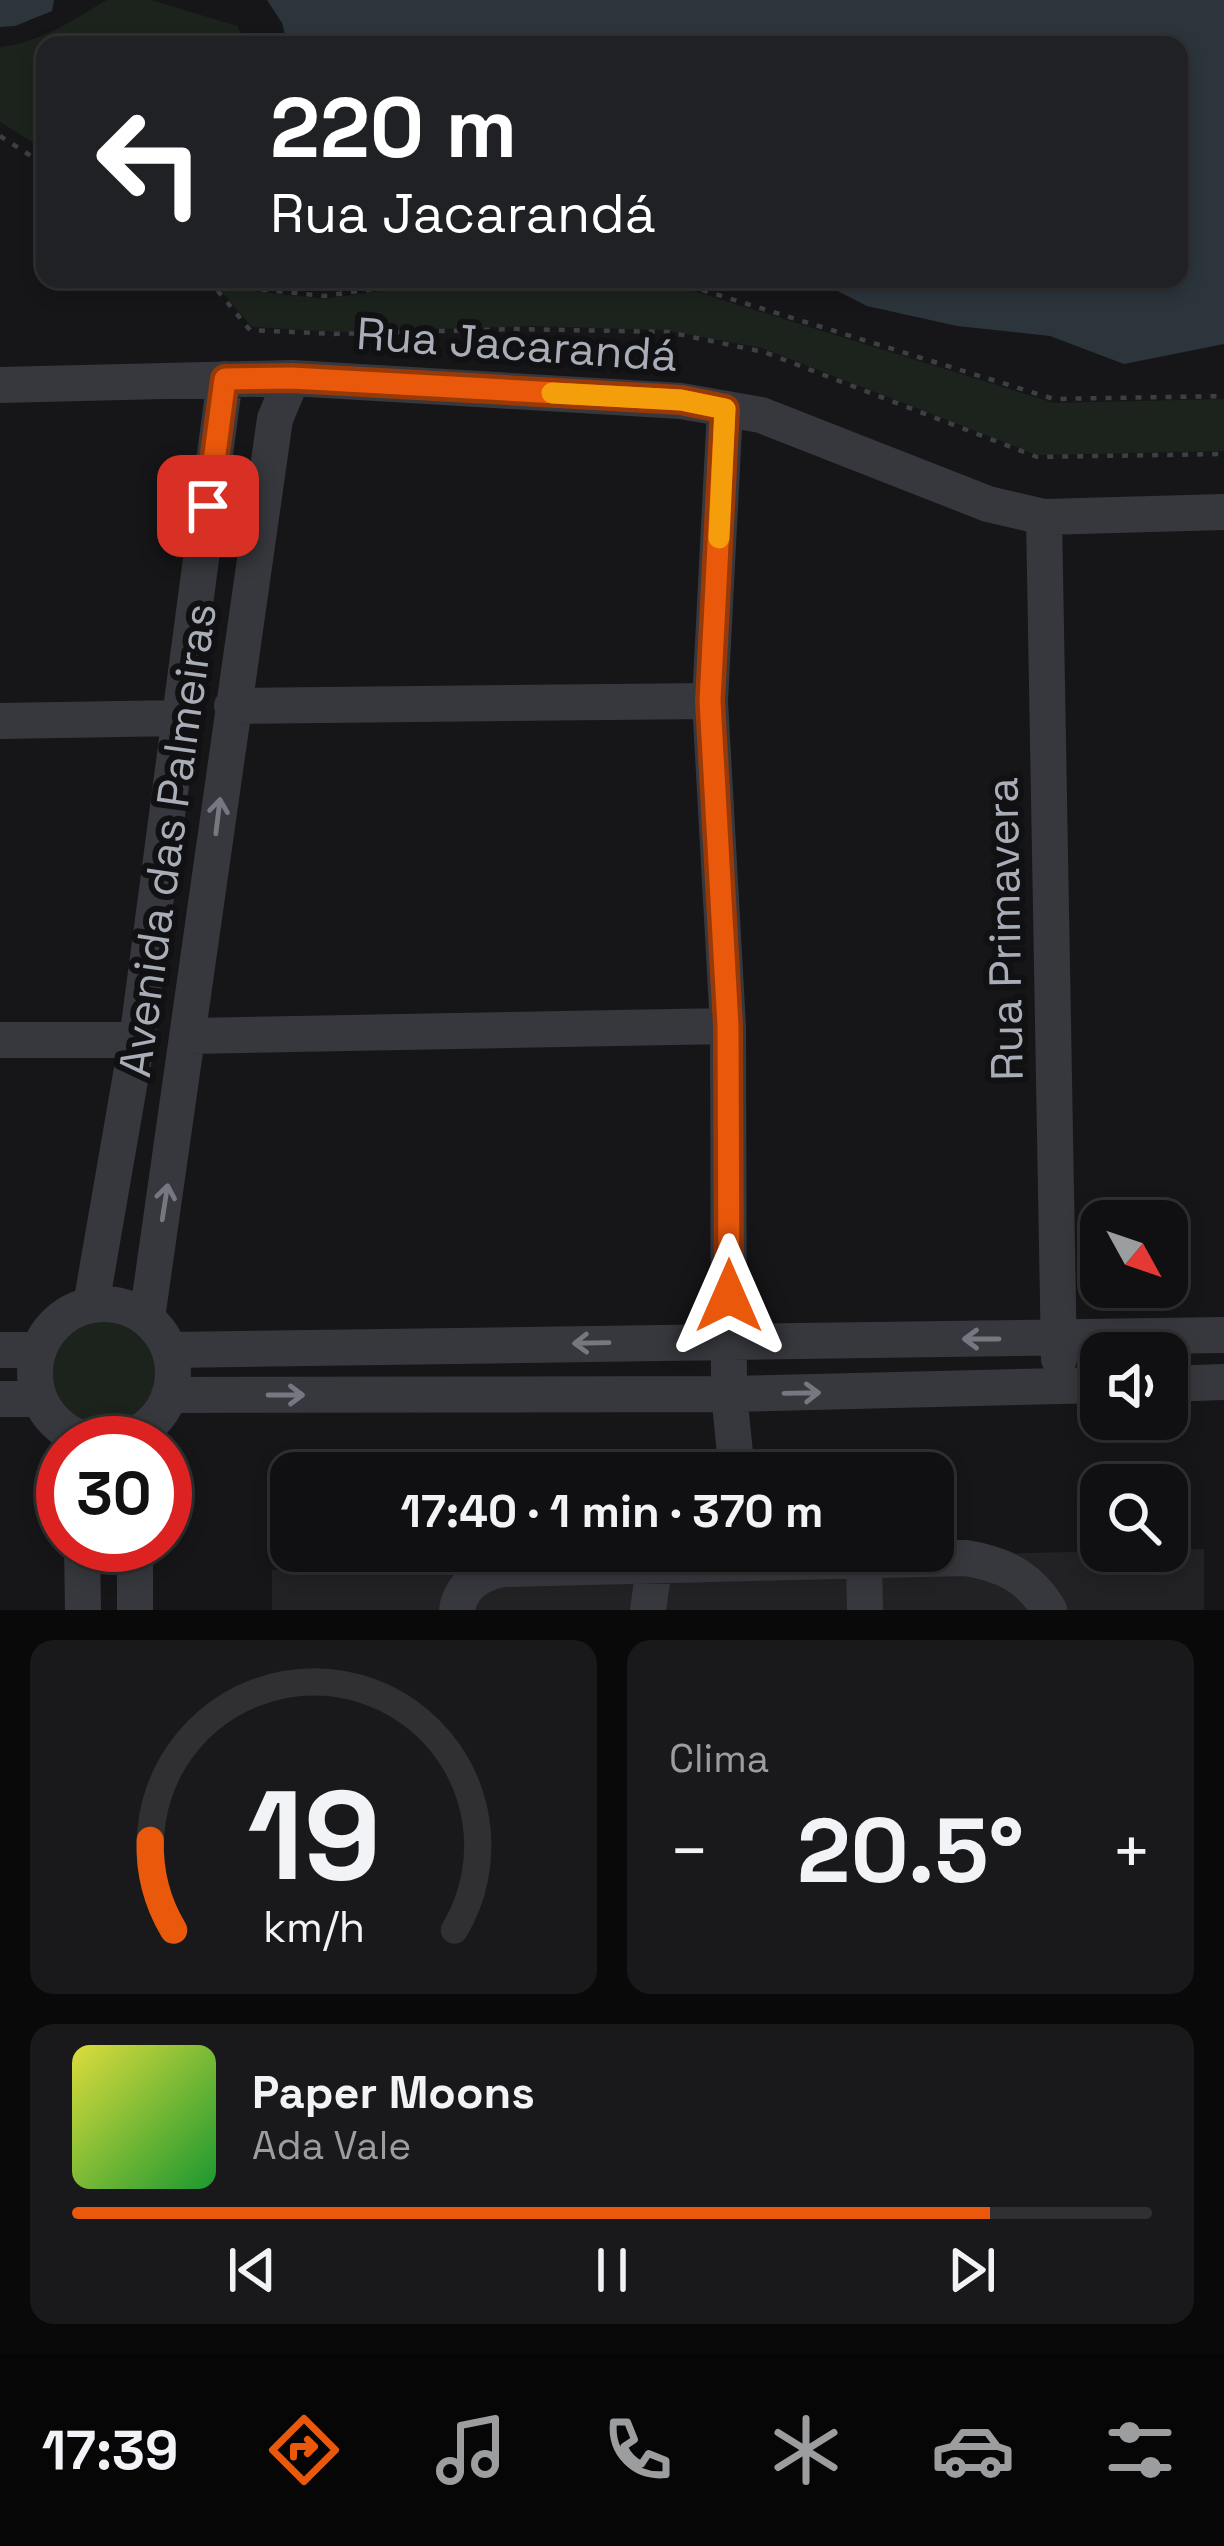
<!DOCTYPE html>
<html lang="pt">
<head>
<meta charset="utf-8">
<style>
  body { margin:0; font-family:"Space Grotesk",sans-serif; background:#19191b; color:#f1f3f6; height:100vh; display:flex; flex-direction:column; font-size:45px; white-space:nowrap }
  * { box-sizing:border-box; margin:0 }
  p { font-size:39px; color:#9c9d9f }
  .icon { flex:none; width:66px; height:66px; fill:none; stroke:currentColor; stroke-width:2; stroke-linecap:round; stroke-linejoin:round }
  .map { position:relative; height:1610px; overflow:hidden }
  .details { display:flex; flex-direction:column; gap:30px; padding:30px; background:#09090a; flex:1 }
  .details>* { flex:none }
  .hud { position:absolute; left:36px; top:36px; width:1152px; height:252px; border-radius:24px; box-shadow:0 6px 18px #0003,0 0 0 3px #303032; background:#202124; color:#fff; overflow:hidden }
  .needle { width:78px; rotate:130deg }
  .controls { position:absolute; left:1080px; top:1200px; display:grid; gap:24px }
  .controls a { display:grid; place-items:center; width:108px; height:108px; border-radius:24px; background:#101012; box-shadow:0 6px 18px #0003,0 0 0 3px #303032; font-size:60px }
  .speed { position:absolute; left:36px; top:1416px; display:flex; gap:24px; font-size:60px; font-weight:700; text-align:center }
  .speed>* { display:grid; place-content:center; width:156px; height:156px; border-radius:50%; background:#101012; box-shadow:0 6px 18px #0003,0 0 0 3px #303032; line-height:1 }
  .speed .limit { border:18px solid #d22; background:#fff; color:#111 }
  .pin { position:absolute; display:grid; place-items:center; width:102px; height:102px; color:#fff; margin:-51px; border-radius:24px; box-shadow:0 6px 18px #0006 }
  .me { position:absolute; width:132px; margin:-66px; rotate:0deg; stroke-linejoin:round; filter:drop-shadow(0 0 9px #0008) }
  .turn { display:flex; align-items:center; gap:42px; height:252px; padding:0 36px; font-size:54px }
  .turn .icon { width:156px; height:156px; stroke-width:2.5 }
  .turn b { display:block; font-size:84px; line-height:102px }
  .big { font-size:90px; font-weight:800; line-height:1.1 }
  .details .tile { flex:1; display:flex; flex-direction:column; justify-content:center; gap:18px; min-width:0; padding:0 42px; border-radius:24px; background:#19191b }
  .details .dial { align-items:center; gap:0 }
  .dial svg { height:312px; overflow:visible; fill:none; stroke:#303032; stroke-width:7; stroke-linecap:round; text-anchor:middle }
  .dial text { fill:#f1f3f6; stroke:none }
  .song { display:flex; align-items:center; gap:36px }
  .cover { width:144px; height:144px; border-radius:18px; background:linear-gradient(135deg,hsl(60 70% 55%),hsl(130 70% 35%)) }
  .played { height:12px; border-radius:6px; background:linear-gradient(90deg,#ea580c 85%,#303032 85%) }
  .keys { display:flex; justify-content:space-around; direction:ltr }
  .heat { display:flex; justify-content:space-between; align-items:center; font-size:66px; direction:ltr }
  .details .tiles { flex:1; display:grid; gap:30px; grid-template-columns:1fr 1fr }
  .tile:last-child { grid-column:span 2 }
  .trip { position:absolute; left:270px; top:1452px; width:684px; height:120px; border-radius:24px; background:#101012; box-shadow:0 6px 18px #0003,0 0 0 3px #303032; font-weight:800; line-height:120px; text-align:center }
  .tabs { display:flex; height:192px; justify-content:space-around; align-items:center; background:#060607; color:#9c9d9f }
  .tabs .icon { width:84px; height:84px }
  .tabs .on { color:#ea580c }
  .tabs b { font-size:54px; color:#f1f3f6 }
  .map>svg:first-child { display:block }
</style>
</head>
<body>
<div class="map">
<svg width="1224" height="1610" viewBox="0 0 1224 1610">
  <rect width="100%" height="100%" fill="#161618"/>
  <path fill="#222225" d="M1204 1549V1610H272V1570Z"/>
  <path fill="#1c231d" d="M107 0H151L237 26 247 45H45V150L0 122V47C40 43 73 20 107 0Z
    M211 279 229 288 324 299 463 279H573L687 289 1054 403 1224 399V451L1037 455 762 348 665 330 532 326 339 332 252 327Z
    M53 1373a52 52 0 1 1 104 0a52 52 0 1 1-104 0Z"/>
  <path fill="#2c353c" d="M0 0H54L52 11 15 26 0 27Z
    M267 0H1224V344L1124 364 1050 336 957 326 867 306 814 279H1179V45H416L391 33 359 42 288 45 282 23Z"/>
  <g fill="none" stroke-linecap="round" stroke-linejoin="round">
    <path stroke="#3d3f44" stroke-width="4.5" stroke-dasharray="6 9" stroke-linecap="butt" d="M0 136 45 165
      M208 279 250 330 334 334 515 329 668 332 764 352 1037 457 1224 454
      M219 279 229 286 324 296 443 279
      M613 279 686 285 1054 399 1224 396"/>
    <path stroke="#37383d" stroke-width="36" d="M0 385 292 378 681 401 761 415 988 504 1044 517 1224 512
      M725 409 710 701 728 1026 729 1394 737 1473
      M1044 517 1059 1359
      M232 706 710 701
      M0 721 180 718
      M190 1036 728 1026
      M0 1040H137
      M35 1373a69 69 0 1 1 138 0a69 69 0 1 1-138 0Z
      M91 1305 137 1040 225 379
      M147 1318 275 419 292 378
      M0 1350H39
      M170 1350 1224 1335
      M1167 1384 1224 1382
      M169 1395 729 1394 1101 1385
      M0 1399H40
      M82 1545 83 1610
      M135 1545V1610
      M864 1562 865 1610
      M457 1610C461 1585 480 1573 503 1569L966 1558C1003 1564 1030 1577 1049 1610
      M648 1610 654 1567"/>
  </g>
  <defs><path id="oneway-shaft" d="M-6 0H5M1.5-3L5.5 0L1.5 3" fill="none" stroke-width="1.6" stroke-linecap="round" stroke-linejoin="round" transform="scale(3)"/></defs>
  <g stroke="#757881">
    <use href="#oneway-shaft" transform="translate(218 816) rotate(-83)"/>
    <use href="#oneway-shaft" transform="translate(165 1202) rotate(-81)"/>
    <use href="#oneway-shaft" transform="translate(981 1339) rotate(180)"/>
    <use href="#oneway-shaft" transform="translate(591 1343) rotate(179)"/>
    <use href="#oneway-shaft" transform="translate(802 1393) rotate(-1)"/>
    <use href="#oneway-shaft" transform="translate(286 1395)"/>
  </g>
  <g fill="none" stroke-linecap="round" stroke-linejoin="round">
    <g stroke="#983908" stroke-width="30">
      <path id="route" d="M208 506 225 379 292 378 681 400 725 409 710 701 728 1026 729 1296"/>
    </g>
    <use href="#route" stroke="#ea580c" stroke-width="21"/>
    <path stroke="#f59e0b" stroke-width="21" d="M552 393 681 400 725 409 719 538"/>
  </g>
  <g text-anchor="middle" stroke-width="12" stroke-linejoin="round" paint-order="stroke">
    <g font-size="45" fill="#a8adb8" stroke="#111113">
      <text transform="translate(517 344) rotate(4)" y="16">Rua Jacarandá</text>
      <text transform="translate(167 840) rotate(-82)" y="16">Avenida das Palmeiras</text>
      <text transform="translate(1004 929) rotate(-91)" y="16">Rua Primavera</text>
    </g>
  </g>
</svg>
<div class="controls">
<a><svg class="needle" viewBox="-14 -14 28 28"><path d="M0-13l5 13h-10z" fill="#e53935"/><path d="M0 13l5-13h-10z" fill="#9c9d9f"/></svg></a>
<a><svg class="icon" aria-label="sound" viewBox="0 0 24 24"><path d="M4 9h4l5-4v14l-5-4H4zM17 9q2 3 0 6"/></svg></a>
<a><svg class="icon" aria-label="search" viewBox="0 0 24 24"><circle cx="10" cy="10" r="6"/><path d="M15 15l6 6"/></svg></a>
</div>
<div class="speed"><div class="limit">30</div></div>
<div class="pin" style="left:208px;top:506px;background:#d93025"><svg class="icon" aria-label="arrive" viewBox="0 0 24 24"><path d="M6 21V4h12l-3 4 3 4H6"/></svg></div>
<svg class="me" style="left:729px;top:1296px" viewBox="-20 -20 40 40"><path d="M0-17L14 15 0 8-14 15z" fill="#ea580c" stroke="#fff" stroke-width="4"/></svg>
<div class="trip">17:40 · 1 min · 370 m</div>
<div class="hud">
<div class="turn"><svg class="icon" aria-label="left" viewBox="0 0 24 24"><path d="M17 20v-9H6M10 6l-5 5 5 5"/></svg><div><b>220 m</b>Rua Jacarandá</div></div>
</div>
</div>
<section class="details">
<div class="tiles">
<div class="tile dial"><svg viewBox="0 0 100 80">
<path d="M14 69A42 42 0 1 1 86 69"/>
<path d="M14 69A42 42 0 0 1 8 46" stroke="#ea580c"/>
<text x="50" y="56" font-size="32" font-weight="700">19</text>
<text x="50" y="72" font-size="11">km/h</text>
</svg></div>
<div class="tile"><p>Clima</p>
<div class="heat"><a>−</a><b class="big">20.5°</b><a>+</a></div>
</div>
<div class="tile">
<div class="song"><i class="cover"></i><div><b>Paper Moons</b><p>Ada Vale</p></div></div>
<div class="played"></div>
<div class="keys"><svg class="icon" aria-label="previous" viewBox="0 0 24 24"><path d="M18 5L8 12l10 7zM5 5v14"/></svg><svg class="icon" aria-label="pause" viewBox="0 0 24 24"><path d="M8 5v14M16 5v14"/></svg><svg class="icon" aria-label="next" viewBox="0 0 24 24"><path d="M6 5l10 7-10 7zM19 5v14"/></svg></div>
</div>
</div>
</section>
<nav class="tabs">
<b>17:39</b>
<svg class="icon on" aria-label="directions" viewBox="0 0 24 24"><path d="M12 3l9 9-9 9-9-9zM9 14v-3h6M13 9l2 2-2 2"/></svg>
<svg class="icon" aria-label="music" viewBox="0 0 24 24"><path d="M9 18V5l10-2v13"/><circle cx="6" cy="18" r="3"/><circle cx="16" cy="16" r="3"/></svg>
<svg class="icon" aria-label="phone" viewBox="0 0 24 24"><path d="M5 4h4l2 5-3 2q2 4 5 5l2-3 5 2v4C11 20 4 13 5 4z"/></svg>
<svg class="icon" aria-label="climate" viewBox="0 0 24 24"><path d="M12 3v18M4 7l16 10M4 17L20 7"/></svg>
<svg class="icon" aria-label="car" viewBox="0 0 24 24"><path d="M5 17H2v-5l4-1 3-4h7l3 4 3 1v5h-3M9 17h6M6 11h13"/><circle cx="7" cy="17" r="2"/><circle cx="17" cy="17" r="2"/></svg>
<svg class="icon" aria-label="filters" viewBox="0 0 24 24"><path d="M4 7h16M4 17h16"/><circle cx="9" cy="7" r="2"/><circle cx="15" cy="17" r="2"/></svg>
</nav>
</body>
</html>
